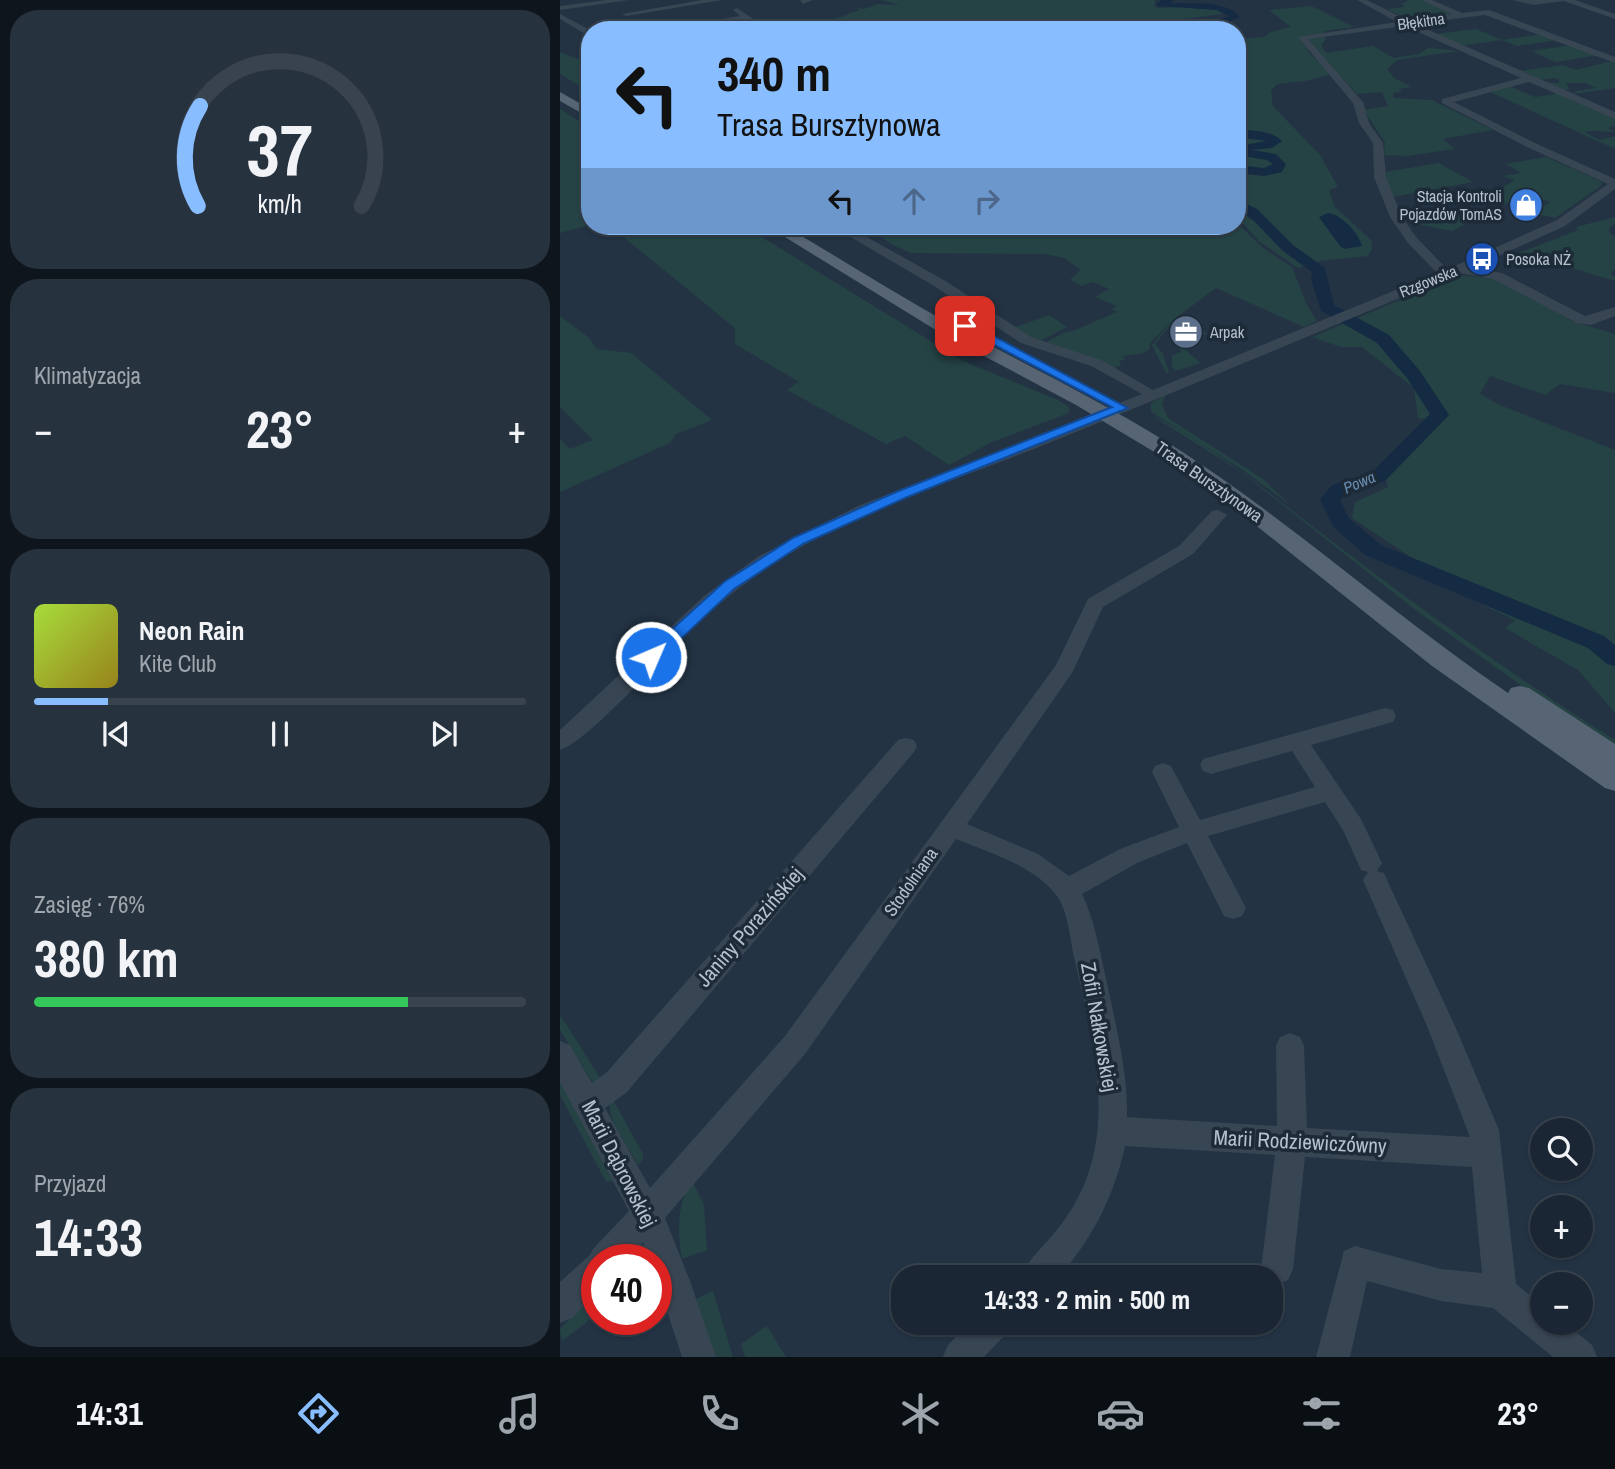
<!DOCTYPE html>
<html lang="pl">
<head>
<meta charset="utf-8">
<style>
  body { margin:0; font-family:"Archivo Narrow",sans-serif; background:#27323f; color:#f1f3f6; height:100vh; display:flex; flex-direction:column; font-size:26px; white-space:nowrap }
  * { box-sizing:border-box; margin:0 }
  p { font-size:23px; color:#9fa5ac }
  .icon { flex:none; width:38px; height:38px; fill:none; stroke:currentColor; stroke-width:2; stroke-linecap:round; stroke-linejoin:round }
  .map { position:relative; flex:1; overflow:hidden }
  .panel { display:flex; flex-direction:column; gap:10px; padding:10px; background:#0e151c; width:560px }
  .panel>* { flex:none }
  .top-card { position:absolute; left:21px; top:21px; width:665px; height:214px; border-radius:28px; box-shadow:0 2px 5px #0004,0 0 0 2px #38434e; background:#88bdff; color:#111; overflow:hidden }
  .controls { position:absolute; left:970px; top:1118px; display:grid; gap:14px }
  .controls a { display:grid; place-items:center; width:63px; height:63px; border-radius:50%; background:#1a2633; box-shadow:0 2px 5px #0004,0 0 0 2px #38434e; font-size:35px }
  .speed { position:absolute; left:21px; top:1244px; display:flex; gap:14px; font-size:35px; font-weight:700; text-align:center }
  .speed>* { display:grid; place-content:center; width:91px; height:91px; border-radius:50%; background:#1a2633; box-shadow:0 2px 5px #0004,0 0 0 2px #38434e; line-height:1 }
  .speed .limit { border:10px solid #d22; background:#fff; color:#111 }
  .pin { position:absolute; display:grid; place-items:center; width:60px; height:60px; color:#fff; margin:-30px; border-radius:14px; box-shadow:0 4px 10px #0006 }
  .me { position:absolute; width:77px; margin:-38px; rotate:45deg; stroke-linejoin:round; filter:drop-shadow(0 0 5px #0008) }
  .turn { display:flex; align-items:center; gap:24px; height:147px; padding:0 21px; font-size:32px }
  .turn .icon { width:91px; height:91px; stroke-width:2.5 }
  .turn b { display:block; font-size:49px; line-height:60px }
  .lanes { display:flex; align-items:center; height:66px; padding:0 21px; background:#0003; justify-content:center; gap:35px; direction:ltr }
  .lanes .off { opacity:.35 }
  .big { font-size:52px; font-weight:700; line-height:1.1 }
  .panel .card { flex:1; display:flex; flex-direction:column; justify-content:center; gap:10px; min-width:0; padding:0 24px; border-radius:28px; background:#27323f }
  .panel .dial { align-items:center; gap:0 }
  .dial svg { height:182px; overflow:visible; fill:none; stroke:#38434e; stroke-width:7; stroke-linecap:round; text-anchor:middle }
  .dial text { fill:#f1f3f6; stroke:none }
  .song { display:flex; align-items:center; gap:21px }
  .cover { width:84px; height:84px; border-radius:10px; background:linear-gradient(135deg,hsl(80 70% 55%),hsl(50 70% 35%)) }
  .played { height:7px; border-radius:4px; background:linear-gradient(90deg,#88bdff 15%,#38434e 15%) }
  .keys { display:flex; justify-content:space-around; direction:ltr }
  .heat { display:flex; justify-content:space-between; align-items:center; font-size:38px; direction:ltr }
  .charge { height:10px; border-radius:5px; background:linear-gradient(90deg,#34c759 76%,#38434e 0) }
  .trip { position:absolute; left:331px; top:1265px; width:392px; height:70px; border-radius:28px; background:#1a2633; box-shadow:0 2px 5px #0004,0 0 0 2px #38434e; font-weight:700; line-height:70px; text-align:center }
  .tab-bar { display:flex; height:112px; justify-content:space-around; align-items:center; background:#0a0f14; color:#9fa5ac }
  .tab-bar .icon { width:49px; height:49px }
  .tab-bar .active { color:#88bdff }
  .tab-bar b { font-size:32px; color:#f1f3f6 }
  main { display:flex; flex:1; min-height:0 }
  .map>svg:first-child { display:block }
</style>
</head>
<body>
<main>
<section class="panel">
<div class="card dial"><svg viewBox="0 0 100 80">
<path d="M14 69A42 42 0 1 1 86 69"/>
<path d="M14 69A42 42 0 0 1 15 25" stroke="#88bdff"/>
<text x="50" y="56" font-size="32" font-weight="700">37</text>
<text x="50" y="72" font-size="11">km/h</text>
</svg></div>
<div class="card"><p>Klimatyzacja</p>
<div class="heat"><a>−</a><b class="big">23°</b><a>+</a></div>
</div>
<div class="card">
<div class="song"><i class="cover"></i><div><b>Neon Rain</b><p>Kite Club</p></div></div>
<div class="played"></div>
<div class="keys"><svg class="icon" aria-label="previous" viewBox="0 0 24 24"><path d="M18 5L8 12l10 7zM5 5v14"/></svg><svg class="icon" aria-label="pause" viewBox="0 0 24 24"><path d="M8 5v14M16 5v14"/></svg><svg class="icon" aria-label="next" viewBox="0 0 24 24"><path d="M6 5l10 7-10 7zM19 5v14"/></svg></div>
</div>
<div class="card"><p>Zasięg · 76%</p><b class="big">380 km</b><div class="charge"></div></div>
<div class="card"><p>Przyjazd</p><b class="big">14:33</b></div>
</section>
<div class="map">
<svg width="1055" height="1357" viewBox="0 0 1055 1357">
  <rect width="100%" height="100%" fill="#233344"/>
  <path fill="#254345" d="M321 0H595L594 6 598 8 646 6 662 10V14L582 24 584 27 580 30H246L299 10 297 8 304 9 318 4 340 5Z
    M849 0H863L895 14 852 22 827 9 845 7 841 4Z
    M751 6 794 27 764 31V33L742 41 752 56 773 74 745 81 717 84 711 91 713 106 760 155 778 187 769 190 775 207 811 240 812 249 808 256 760 261 738 268 700 242 677 217V39L704 37 711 32 731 27 709 10Z
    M916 29 942 40 984 34 998 40 957 46 942 40 900 46 874 34Z
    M763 35 766 39 761 45 766 53 813 46 834 58 859 54 868 48 899 51 837 60 827 69 834 78 852 87 838 89 843 91 833 93V98L872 100 933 130 883 139 895 149 847 156 824 155 825 143 804 110 828 106 822 92 797 94 746 39Z
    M1013 45 1039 55 996 62 971 51Z
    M0 52 30 64V92L0 74Z
    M1052 61 1055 62V88L1013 94 1016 91 1036 88 1025 83H1006L1010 90H1003L983 82 999 83V80L995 78 980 80 959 71 1003 65 1016 70Z
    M949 86 975 97 1000 93 1055 117V126L1048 128 1055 132C1044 133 1036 129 1025 132L1039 140 1055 136V149L928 91Z
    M0 109 30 128V142L23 145H30V225L0 233Z
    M986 157 1036 179 1042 182 1041 186 995 218 977 214 976 211 990 202 964 194 945 204 924 198 955 180 943 176 961 173 946 164Z
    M879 163 913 182 833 197 827 188 825 172Z
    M881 210 911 221 892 231 856 224Z
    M1055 217V224L1049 228 1050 233 1055 236V269L1051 274 1055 277V281L1008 267 968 268 953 264 951 256 1018 230 1016 227Z
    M677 223 703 248 732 267 746 303 757 321 744 327 656 288 617 317 648 334 616 342 641 363 615 371 612 367V356L622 351 612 341 636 332 622 324 609 326 595 344 603 354 609 373H606L592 345 613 319 591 342 589 350 584 353 563 356 565 360 559 361 561 365 554 368 487 345 488 341 505 332 513 331 557 312 552 309 557 306 535 297 549 289 533 282 522 286 510 280 521 270 504 258 485 254 351 253 331 244 305 226H677Z
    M50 226H184L403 361 498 400 509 407V413L432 442 389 465 345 436 326 444 227 390 239 382 175 344V328Z
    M899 275 939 279 1012 321 1055 334V393L1000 384 985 395 930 376 920 394 940 405 1055 450V713L1018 670 945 628 955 620 925 606 792 518 795 502 828 487 826 479 847 454 881 421 858 418 854 388 802 347H781L752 337Z
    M489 315 507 327 478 342 453 328Z
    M0 316 28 337 37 349 71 353 152 420 116 434 110 443 0 492V439L10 449 33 440 0 407Z
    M606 395 602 405 608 418 703 479 730 505 683 470 591 412V403Z
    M591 415C628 433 665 459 698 484 814 575 931 662 1055 740V748L993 708 854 609 680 471Z
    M0 1016 6 1024 44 1084 33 1083 0 1030Z
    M0 1078 55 1181 46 1182 0 1095Z
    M51 1096 83 1154V1159L78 1165C68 1146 43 1117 51 1096Z
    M132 1180 144 1205 147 1250 122 1259C117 1232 117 1203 132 1180Z
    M37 1291V1314L2 1341 0 1329Z
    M153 1291 173 1357H154L136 1299Z
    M207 1326 226 1357H185L181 1344Z"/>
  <path fill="#152a43" d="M768 213C782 215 798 232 802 246L784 249 780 246 759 217Z"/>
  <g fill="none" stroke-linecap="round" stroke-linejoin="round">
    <path fill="#152a43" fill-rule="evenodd" d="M602 0H614L610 3C631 4 667 0 680 17L661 25 595 30 593 24C617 18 646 25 670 16L656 10 598 6 596 4Z
      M677 129C691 131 712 130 722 141L712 148 691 150 716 154 726 164 722 172 704 176 677 173V165L704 168 713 164 707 160 677 155V146L707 141 677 137Z
      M677 199 697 209 733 245 765 268 774 305 829 335 860 371 889 415 825 481 786 493 780 500 789 518 821 545 1044 636 1055 645V666L1047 664 1028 648 805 555 774 527 760 500 772 485 811 473 870 414 847 378 817 343 761 311 751 279 752 272 723 251 694 221 677 209Z"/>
    <path fill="#384553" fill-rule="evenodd" d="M46 0H69L0 10V6Z
      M142 0H162L66 16 62 14Z
      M240 0H253L243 4Z
      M797 0H807L847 20 892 14 861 0H872L902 13 929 10 1055 57V63L925 15 855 24 1055 112V119L969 82 894 102 977 144 1055 179V189L1005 226 912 268 942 273 1025 316 1055 307V316L1031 325 1017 323 933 279 899 273C760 332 620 390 479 447 400 479 316 504 241 547 201 570 165 597 131 629 105 654 28 742 0 750V730L144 596 199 556 298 506 582 394 531 366 461 343 374 286 272 226H287L384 280 471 337 541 360 593 390 877 273 848 243 830 217 814 177 813 143 799 123 793 103 738 37 837 22ZM845 26 961 78 882 99V103L969 148 1048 184 997 220 899 264 888 269 885 267 856 237 842 217 826 177 823 143 809 123 803 102 748 39Z
      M952 0H1015L1055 14V19L1004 1 974 5Z
      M177 8 210 30H200L186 20 122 30H100L180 16 173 10Z
      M0 14 30 30V37L0 19Z
      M658 510 667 515 633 554 543 607 512 673 407 824 478 854 509 876 560 849 619 827 592 772 595 766 603 763 611 766 640 820 755 787 732 751 651 774 643 771 640 765 643 759 825 708 833 710 836 716 833 722 751 745 801 819 822 863 817 871 824 873 827 880 895 1026 939 1130 956 1284 982 1305V1323H1005L1032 1345 1037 1357H993L933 1308 881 1301 807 1281 790 1357H756L784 1251 795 1246 881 1269 922 1273 912 1167 745 1157 733 1269 728 1280 717 1285 710 1283V1278H704L701 1269 715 1155 565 1146C554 1197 532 1239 498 1278H460C468 1259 483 1247 495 1232 509 1216 520 1196 527 1177 553 1108 529 1025 514 957 510 939 508 911 497 896 475 866 428 852 396 839L245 1054 105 1218 130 1281 156 1357H122L96 1277V1260H90L83 1242 66 1260H37V1292L12 1318 0 1323V1282L30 1255 33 1249 69 1211 0 1082V1041L10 1045 32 1083 47 1072 338 740 346 738 354 740 357 746 354 752 67 1092 45 1108 90 1188 225 1036 496 665 528 599 619 546 652 511ZM765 802 783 830 801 870 808 872 803 880 867 1026 910 1137 747 1128 744 1046 740 1037 730 1033 720 1037 716 1046 717 1126 567 1117C568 1072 556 1027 547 983 540 953 535 921 522 894L577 863 627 843 664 916 673 919 682 916 686 908 648 836Z
      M410 1323H450L445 1335 424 1357H383L388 1345Z"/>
    <path fill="#566473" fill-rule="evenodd" d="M0 92 30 109V118L0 101Z
      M207 226H225C281 259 337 295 394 326 470 367 548 404 621 451 735 525 836 617 948 693L951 688 960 686 969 688 1055 744V791L1045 788 872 666 683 515 606 459 516 405 379 332Z"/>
  </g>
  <path fill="#1a73e8" stroke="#114b97" stroke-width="2" d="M402 323H409L568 408 345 498 243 544 174 589 97 661H86L84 657 86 653 164 582 233 538 336 492 552 407 402 328Z"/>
  <defs>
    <g id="shop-disc" transform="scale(1.75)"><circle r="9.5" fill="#3f7fe0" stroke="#1d2a38"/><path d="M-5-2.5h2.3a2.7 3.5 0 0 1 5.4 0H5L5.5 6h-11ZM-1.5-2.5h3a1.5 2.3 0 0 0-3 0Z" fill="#fff"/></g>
    <g id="bus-disc" transform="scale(1.75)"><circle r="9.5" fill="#1a4fb4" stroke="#1d2a38"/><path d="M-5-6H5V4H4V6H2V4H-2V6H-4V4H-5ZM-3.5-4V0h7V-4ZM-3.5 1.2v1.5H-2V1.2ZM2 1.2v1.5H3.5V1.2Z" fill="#fff"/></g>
    <g id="office-disc" transform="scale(1.75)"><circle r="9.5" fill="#5c6f8a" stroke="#1d2a38"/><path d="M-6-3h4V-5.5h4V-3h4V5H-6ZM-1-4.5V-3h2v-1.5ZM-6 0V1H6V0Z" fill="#fff"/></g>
  </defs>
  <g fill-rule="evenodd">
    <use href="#shop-disc" x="966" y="205"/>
    <use href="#bus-disc" x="922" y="259"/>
    <use href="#office-disc" x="626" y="332"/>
  </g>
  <g text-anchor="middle" stroke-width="7" stroke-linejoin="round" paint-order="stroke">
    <g font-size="16" fill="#b5c0cd" stroke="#1d2a38">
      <text transform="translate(861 21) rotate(-8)" y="6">Błękitna</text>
      <text transform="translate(868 281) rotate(-22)" y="6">Rzgowska</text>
    </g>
    <g font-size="16" fill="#b5c0cd" stroke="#1d2a38" text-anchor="start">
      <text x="942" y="202" text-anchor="end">Stacja Kontroli<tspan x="942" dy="18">Pojazdów TomAS</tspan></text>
      <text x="946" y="265">Posoka NŻ</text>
      <text x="650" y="338">Arpak</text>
    </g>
    <g font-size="16" font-style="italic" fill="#6a8caf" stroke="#1d2a38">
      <text transform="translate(799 482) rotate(-23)" y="6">Powa</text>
    </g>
    <g font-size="18" fill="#b5c0cd" stroke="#1d2a38">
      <text transform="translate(649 482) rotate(35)" y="6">Trasa Bursztynowa</text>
      <text transform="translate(351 882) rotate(-55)" y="6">Stodolniana</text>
    </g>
    <g font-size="21" fill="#b5c0cd" stroke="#1d2a38">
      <text transform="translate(190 927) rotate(-49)" y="7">Janiny Porazińskiej</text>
      <text transform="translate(539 1027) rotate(80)" y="7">Zofii Nałkowskiej</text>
      <text transform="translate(740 1142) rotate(3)" y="7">Marii Rodziewiczówny</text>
      <text transform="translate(59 1164) rotate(63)" y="7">Marii Dąbrowskiej</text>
    </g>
  </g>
</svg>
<div class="controls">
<a><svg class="icon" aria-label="search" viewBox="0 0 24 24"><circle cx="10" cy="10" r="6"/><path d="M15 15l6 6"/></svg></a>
<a>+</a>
<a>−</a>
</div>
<div class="speed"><div class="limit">40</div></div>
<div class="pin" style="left:405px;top:326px;background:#d93025"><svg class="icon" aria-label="arrive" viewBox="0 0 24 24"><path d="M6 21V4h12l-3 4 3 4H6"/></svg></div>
<svg class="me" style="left:91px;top:657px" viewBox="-20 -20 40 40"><circle r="17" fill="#1a73e8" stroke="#fff" stroke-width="3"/><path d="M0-11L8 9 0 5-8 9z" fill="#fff"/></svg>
<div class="trip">14:33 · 2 min · 500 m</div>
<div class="top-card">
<div class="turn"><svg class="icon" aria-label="left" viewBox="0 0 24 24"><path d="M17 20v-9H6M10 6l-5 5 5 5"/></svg><div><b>340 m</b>Trasa Bursztynowa</div></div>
<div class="lanes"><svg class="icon" aria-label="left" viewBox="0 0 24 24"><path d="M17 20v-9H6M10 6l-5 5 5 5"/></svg><svg class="icon off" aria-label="ahead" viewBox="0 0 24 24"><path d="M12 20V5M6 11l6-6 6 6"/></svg><svg class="icon off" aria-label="right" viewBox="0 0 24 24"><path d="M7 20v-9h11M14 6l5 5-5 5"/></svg></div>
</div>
</div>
</main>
<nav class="tab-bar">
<b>14:31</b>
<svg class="icon active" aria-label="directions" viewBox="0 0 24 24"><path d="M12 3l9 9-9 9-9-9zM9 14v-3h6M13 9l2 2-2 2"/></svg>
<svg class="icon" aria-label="music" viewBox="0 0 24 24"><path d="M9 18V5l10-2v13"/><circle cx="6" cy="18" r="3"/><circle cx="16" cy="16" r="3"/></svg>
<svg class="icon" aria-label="phone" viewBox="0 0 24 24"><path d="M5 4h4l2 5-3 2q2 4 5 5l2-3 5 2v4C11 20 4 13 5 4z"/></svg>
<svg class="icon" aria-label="climate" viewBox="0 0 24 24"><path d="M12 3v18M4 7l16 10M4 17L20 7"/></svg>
<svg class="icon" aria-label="car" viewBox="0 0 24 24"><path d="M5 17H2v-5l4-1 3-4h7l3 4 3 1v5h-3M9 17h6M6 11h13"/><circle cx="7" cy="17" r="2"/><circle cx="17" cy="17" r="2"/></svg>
<svg class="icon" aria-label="filters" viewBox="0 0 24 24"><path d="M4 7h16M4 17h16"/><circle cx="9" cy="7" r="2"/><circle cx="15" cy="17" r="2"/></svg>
<b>23°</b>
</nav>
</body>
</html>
